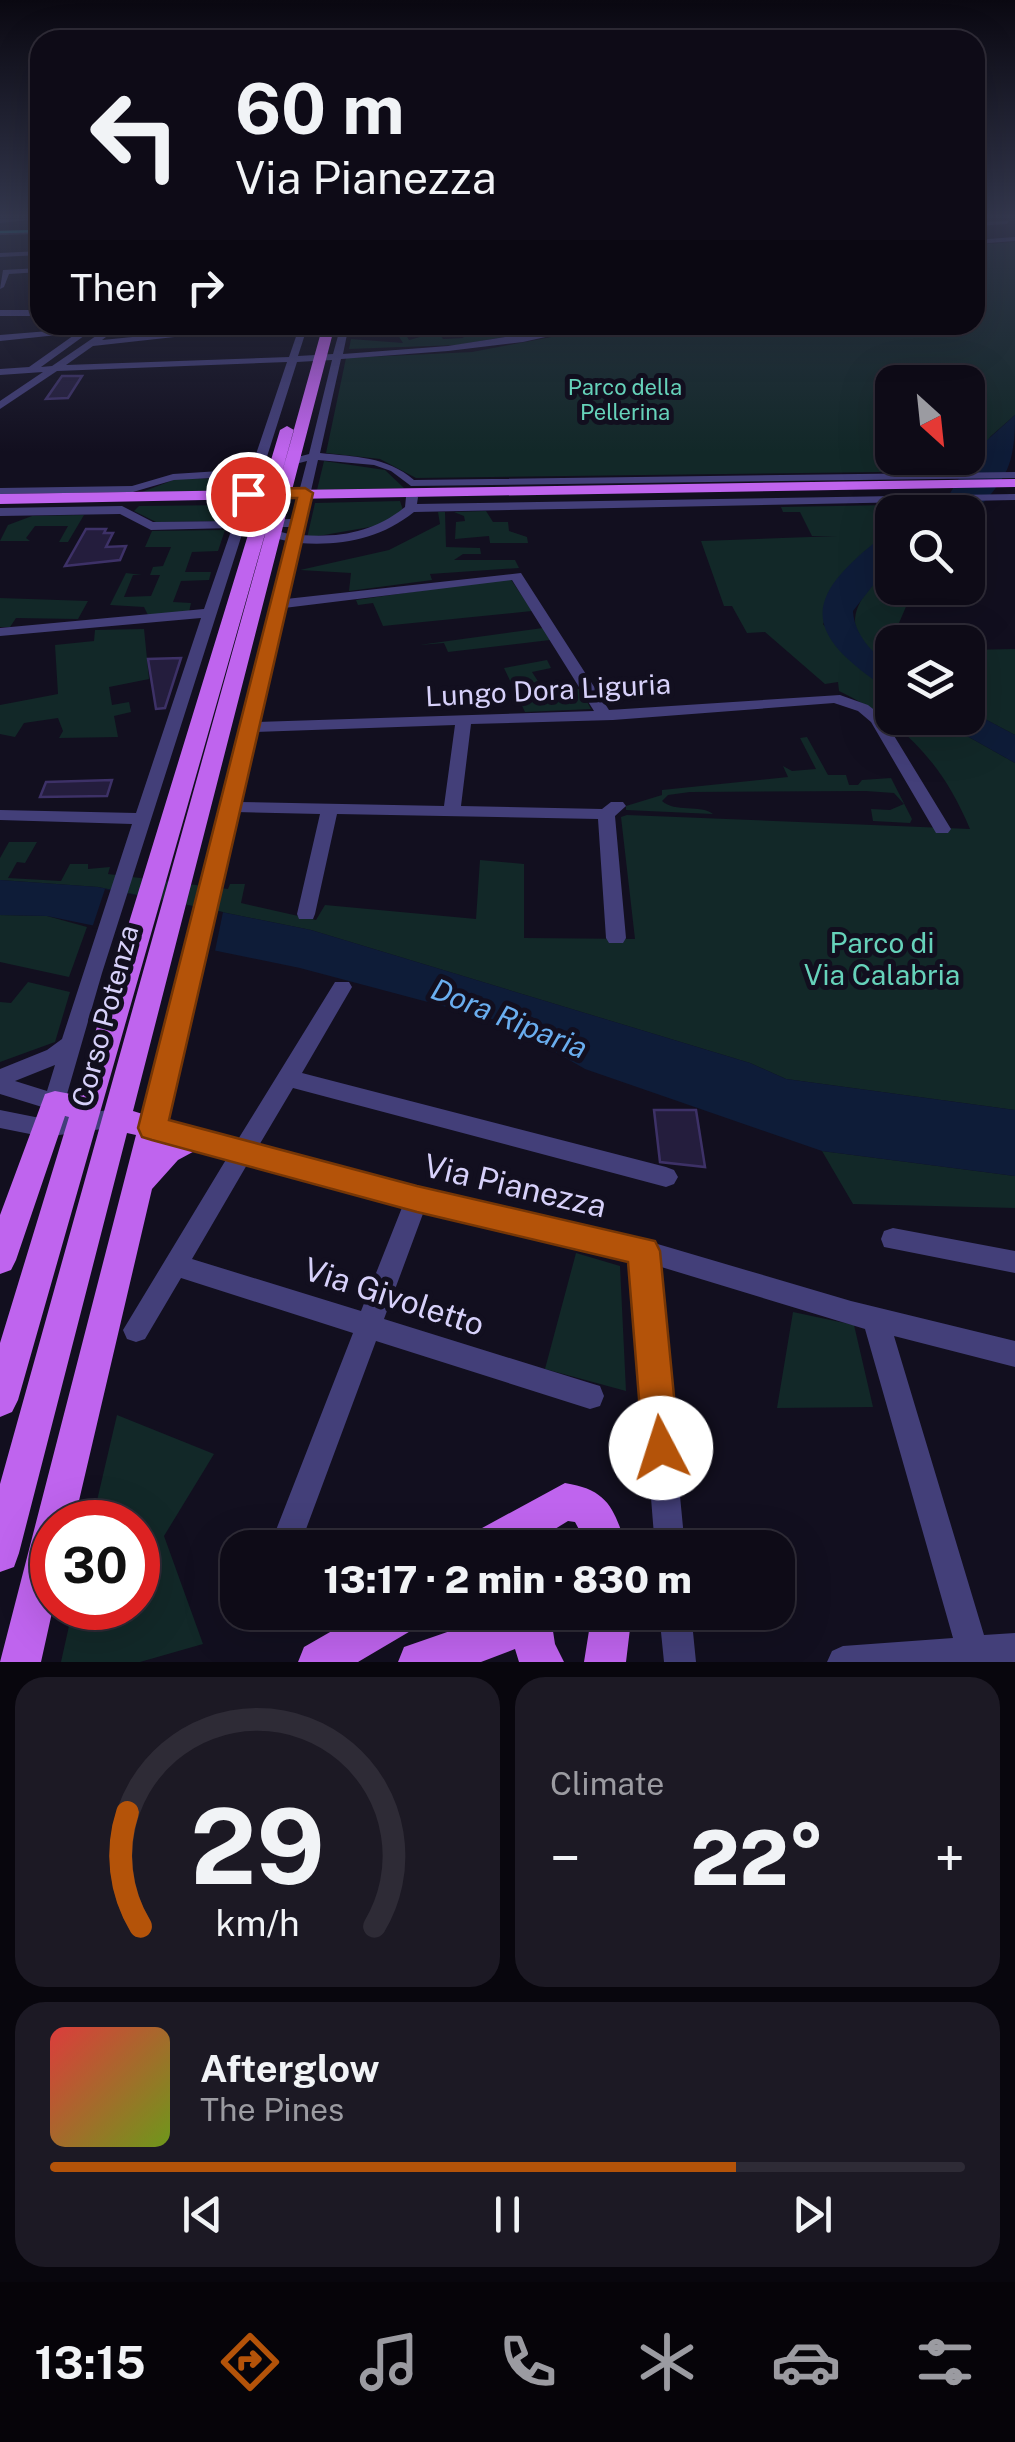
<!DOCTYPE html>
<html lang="en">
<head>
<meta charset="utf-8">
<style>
  body { margin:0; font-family:"Public Sans",sans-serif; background:#1c1924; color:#f1f3f6; height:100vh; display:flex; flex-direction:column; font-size:38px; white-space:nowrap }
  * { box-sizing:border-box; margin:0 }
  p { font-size:32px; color:#9b9ba1 }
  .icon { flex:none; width:55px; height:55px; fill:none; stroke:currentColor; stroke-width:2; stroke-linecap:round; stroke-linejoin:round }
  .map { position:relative; height:1662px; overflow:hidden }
  .sheet { display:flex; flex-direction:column; gap:15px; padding:15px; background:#08060d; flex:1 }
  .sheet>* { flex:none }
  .banner { position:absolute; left:30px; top:30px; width:955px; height:305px; border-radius:30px; box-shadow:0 10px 40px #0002,0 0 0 2px #2e2b36; background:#0e0b17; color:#f1f3f6; overflow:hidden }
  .needle { width:65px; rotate:153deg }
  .tools { position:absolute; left:875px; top:365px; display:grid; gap:20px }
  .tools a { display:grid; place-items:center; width:110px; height:110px; border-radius:20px; background:#0e0b17; box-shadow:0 10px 40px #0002,0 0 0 2px #2e2b36; font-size:50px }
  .speed { position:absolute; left:30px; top:1500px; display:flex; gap:20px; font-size:50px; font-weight:700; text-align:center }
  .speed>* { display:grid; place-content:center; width:130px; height:130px; border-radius:50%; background:#0e0b17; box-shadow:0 10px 40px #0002,0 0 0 2px #2e2b36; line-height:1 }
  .speed .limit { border:15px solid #d22; background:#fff; color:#111 }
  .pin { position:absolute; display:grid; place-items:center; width:85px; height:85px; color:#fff; margin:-42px; border:5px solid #fff; border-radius:50%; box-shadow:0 2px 10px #0007 }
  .me { position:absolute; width:110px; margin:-55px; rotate:355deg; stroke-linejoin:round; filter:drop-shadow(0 0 8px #0008) }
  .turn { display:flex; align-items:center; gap:35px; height:210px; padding:0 40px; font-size:45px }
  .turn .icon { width:130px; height:130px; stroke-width:2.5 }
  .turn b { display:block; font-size:70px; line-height:85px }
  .then { display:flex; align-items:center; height:95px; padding:0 40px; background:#0003; gap:20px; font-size:38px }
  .big { font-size:75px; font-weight:800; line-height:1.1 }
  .sheet .tile { flex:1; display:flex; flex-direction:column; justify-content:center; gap:15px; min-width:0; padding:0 35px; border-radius:30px; background:#1c1924 }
  .sheet .dial { align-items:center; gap:0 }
  .dial svg { height:260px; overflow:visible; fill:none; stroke:#2e2b36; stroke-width:7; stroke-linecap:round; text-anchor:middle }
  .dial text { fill:#f1f3f6; stroke:none }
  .song { display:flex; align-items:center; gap:30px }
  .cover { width:120px; height:120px; border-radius:15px; background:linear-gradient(135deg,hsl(0 70% 55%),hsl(80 70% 35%)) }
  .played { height:10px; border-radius:5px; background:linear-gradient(90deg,#b45309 75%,#2e2b36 75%) }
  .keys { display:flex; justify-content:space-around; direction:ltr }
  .heat { display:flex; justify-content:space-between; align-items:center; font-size:55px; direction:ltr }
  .sheet .tiles { flex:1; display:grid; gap:15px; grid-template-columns:1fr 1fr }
  .tile:last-child { grid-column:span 2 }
  .trip { position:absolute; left:220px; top:1530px; width:575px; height:100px; border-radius:30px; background:#0e0b17; box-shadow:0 10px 40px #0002,0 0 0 2px #2e2b36; font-weight:800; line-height:100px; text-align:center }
  .tab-bar { display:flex; height:160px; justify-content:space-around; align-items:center; background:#060409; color:#9b9ba1 }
  .tab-bar .icon { width:70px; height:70px }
  .tab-bar .active { color:#b45309 }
  .tab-bar b { font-size:45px; color:#f1f3f6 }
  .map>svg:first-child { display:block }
</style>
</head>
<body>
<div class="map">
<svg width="1015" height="1662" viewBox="0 0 1015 1662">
  <rect width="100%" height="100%" fill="#120f1f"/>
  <path fill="#122828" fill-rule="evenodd" d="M1015 242V415L991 436 964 471 416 478 380 459 326 453 346 358 472 352 614 325H975V245ZM892 382H968V458H892Z
    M371 325H424L402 328 409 340 438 332 443 339 464 338 454 332 463 331 461 327 465 325H576L457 345 349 349 351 339 403 343 392 326 378 327 377 335 371 331 352 334 354 326Z
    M324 461 385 470 404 488 317 490Z
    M242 478 238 491 142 492 176 479Z
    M400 501 403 510 381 525 307 538 315 503Z
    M943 504 931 512H892V529L861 555 823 624 860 668 892 692V718H935L1015 763V1110L786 1079 750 1063 311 930 98 887 0 880V858L9 842H37L25 863 17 862 8 878 61 881 70 864H88V869L110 867 108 874 228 889 230 884H245L241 903 316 920 325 905 476 919 480 860 524 864V938L635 939 621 817 627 815 970 829C942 762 904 723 839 691L838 682 825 684 765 632 747 633 732 606H724L701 541 837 536H812L800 512H783L781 507Z
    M233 505 228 521 156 522 134 511 139 506Z
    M486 511 493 522H508L509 531 527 537 528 543H490L489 536 455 539 456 522 465 521 464 516 454 512Z
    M438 512H445L446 547 480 548 481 554H463L454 560H515L519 568 430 574 432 580 349 591 351 573 300 570 389 550 440 524Z
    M84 515 68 542H59L68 526H35L26 538 30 541H0L8 525 32 516Z
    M225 530 218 551 192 552 185 572H211L209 580 181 581 173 602 191 603 189 612 148 615 144 607 110 605 126 573 142 575H133L124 597 151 596 160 575H150L153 567 163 566 171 547H145L152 531Z
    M892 561V588H914L899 623 908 642H892V666C831 630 856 601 892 561Z
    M510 578 532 611 383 626 373 603 358 605 356 600Z
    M0 598 88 601 78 619 16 618 10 627H0Z
    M543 628 550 640 448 652 444 643 419 645Z
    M144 629 149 679 109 687 112 705 129 702 131 712 114 716 118 737 59 738 63 731 58 718 24 723 15 737 0 734V705L58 694 55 645 94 641 95 630Z
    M1015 649V735L968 710V650Z
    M547 660 551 668 532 672 543 689H580L591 709 525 712 504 668Z
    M807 737 828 775H846L849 785H858L862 780 891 778 912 819 910 823 873 821 871 809 890 810 904 804 894 793 866 791 690 792 668 795 662 801C675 813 700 804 713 814L626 810V806L662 795V790L788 777 783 766 792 771 816 769 800 738Z
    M0 915 47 916 87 927 69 977 0 962Z
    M28 982 70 992 55 1042 0 1062V1002L11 1003Z
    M822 1151 1015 1176V1208L853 1204Z
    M576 1253 620 1266 626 1391 545 1369Z
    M793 1312 854 1325 873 1407 777 1408Z
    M117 1415 214 1454 164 1536 203 1644 140 1662H61L73 1608H138V1522H92Z"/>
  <path fill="#0e1c38" d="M1015 415C1015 471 1005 479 968 520V512H931L942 507 975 451Z
    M892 529V561L853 611C854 634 873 655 892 666V692C793 629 806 594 892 529Z
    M968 710 1015 735V763L935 718H968Z
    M0 880 98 887 311 930 750 1063 786 1079 1015 1110V1176L822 1151 585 1069 503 1022 300 968 47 916 0 915Z"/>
  <path fill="#120f1f" d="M105 889 223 912 215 951 92 928Z"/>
  <path fill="#241d3d" stroke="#3d3167" stroke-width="2.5" d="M62 376H82L68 398 46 399Z
    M86 529H106L104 533H113L106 547 126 546 120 560 65 566Z
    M181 658 165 708 156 709 148 659Z
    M112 780 107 796 40 797 46 782Z
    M654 1110H696L705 1167 660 1162Z"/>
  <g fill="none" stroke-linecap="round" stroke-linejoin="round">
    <path fill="#433f79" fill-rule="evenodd" d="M0 219H38L0 223Z
      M1009 221 1007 224 975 226V222Z
      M40 230V234L0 235V231Z
      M1015 237V241L975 244V240Z
      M40 251V255L0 257V253Z
      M40 268V272L9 274 4 287 0 289 3 270Z
      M0 310H40V316H0Z
      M89 325H99L41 367 52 366 112 325H122L102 340 234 327 238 330 93 346 66 365 289 357 300 325H308L298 356 333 354 341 325H349L343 354 448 346 582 325H600L523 342 448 351 341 359 320 453C355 457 386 456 414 480L1015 472V478L411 486 391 471 374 465 318 460 301 535C340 538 374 532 405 507L406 497 412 494 418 497 417 504 1015 494V500L414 512C380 539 342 546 299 543L286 599 521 573 609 710 840 695 868 705 882 716 951 829 948 833H936L871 722 858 711 834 703 613 720 471 724 461 806 602 809 611 802H623L626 806 615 816 626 938 623 943H609L606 938 598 819 337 814 315 914 313 919H299L297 914 320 814 236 812 165 1122 237 1141 335 982H349L352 987 302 1073 666 1167 674 1170 678 1177 674 1184 666 1187 293 1088 258 1147 417 1189 644 1240 851 1301 1015 1341V1367L894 1336 984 1635 1015 1633V1662H827L832 1651 843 1646 953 1638 865 1329 658 1266 685 1548H655L632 1259 424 1211 384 1319 590 1383 600 1386 604 1396 600 1406 590 1409 376 1341 299 1548H269L353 1333 181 1278 145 1339 136 1342 127 1339 123 1330 227 1158 144 1135 141 1128 287 541 253 533V527L244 528 102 973 63 1108 55 1111 0 1094V1069L47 1050 62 1039 132 824 0 820V810L136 813 201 618 0 636V628L204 609 232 528 151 530 120 514 0 516V508L122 506 153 522 234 521 249 476 174 480 133 492 0 494V488L132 486 173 474 251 469 287 362 57 371 0 409V401L43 372 0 375V369L29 367 77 333 0 341V335L85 328ZM332 360 309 454 264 466 297 362ZM307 461 292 519 246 520 261 473ZM261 527H290L289 534ZM512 580 594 711 257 722 284 608ZM455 725 444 806 239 802 255 732ZM55 1065 47 1091 15 1081ZM248 1163 403 1205 361 1311 192 1259Z
      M116 1109 124 1112 127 1118 124 1124 116 1127 45 1137 0 1128V1110L45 1119Z
      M893 1228 1015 1251V1273L884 1247 881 1239 884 1231Z
      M274 1612 269 1624 258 1629 247 1624 242 1613Z
      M659 1612H691L696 1662H664Z"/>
    <path fill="#bf64ee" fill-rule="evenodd" d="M323 325H335L292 490 1015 479V487L290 499 133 1111 162 1120 167 1128 164 1139 192 1126 202 1129 207 1138 202 1147 178 1160 152 1189 74 1522H52L53 1608 41 1662H0L136 1135 127 1133 19 1553 14 1567 0 1572V1484L275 499 18 1400 12 1412 0 1417V1343L69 1117 65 1116 16 1260 11 1270 0 1274V1215L45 1094 55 1091 76 1095 259 499 0 504V494L262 490 280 430 287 426 294 430 277 490Z
      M565 1483C609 1490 614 1509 627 1548H589L575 1522 568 1521 555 1529 549 1548H466L471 1534Z
      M365 1612H425L419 1626 358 1662H298L304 1647Z
      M505 1612H550L555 1644 564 1662H519L515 1649 481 1662H398L404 1647Z
      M592 1612H632L626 1662H584Z"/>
    <path stroke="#18c5df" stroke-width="2.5" d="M0 232 40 231"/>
  </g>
  <linearGradient id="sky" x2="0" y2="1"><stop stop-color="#0a0811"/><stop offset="0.48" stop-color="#33374d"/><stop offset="1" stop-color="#33374d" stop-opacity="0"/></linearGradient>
  <rect width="1015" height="452" fill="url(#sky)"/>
  <path fill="#b45309" stroke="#753606" stroke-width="2.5" d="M305 488 313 493 169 1120 417 1186 655 1241 660 1251 679 1448 674 1461 661 1467 648 1461 643 1448 628 1262 417 1212 152 1140 142 1137 138 1128 297 498H248L240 494 248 489Z"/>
  <g text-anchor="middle" stroke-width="10" stroke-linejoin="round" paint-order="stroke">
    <g font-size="22" fill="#66d2ba" stroke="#120f1f">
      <text x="625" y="395">Parco della<tspan x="625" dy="25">Pellerina</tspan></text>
    </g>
    <g font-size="28" fill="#d7d1fa" stroke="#120f1f">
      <text transform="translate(548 690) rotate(-3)" y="10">Lungo Dora Liguria</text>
      <text transform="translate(105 1016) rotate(-75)" y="10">Corso Potenza</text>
    </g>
    <g font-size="28" fill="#66d2ba" stroke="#120f1f">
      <text x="882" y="953">Parco di<tspan x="882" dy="32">Via Calabria</tspan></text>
    </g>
    <g font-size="30" font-style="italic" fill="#6aaeef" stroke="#120f1f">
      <text transform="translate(509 1019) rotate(22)" y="10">Dora Riparia</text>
    </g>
    <g font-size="32" fill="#d7d1fa" stroke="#120f1f">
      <text transform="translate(515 1186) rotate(13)" y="11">Via Pianezza</text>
      <text transform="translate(394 1297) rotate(18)" y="11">Via Givoletto</text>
    </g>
  </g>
</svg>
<div class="tools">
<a><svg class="needle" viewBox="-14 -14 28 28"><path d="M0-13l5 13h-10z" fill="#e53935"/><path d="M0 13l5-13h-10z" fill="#9b9ba1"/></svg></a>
<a><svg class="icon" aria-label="search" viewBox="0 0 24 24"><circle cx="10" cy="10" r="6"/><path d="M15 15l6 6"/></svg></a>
<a><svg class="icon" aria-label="layers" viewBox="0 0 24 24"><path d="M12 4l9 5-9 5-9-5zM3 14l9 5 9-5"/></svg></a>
</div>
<div class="speed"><div class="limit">30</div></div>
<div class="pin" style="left:248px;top:494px;background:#d93025"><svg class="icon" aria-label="arrive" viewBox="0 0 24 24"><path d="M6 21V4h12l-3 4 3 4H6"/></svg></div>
<svg class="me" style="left:661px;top:1448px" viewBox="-20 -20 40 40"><circle r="19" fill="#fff"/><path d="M0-13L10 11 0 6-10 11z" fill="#b45309"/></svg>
<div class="trip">13:17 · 2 min · 830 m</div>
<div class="banner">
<div class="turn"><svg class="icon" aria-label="left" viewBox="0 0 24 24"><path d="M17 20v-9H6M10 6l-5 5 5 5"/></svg><div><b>60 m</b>Via Pianezza</div></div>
<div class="then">Then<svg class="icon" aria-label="right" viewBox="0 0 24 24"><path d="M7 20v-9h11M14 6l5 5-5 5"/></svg></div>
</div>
</div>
<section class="sheet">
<div class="tiles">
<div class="tile dial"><svg viewBox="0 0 100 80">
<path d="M14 69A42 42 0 1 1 86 69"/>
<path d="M14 69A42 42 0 0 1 10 34" stroke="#b45309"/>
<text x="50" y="56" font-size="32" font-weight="700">29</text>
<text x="50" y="72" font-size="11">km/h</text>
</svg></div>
<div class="tile"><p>Climate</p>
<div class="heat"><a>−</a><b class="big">22°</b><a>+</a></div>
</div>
<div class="tile">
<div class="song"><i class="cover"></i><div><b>Afterglow</b><p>The Pines</p></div></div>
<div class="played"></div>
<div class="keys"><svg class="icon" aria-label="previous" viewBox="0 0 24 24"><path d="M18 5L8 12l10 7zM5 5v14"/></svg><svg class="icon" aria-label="pause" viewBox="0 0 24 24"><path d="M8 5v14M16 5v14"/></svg><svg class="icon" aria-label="next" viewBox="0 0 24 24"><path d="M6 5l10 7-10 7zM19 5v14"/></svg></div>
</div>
</div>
</section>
<nav class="tab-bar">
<b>13:15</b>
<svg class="icon active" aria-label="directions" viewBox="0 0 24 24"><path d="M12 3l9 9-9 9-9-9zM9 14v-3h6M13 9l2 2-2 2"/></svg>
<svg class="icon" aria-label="music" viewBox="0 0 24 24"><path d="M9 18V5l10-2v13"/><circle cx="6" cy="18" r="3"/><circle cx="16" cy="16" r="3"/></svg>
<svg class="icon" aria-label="phone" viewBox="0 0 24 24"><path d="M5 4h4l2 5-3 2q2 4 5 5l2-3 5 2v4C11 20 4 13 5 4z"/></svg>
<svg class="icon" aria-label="climate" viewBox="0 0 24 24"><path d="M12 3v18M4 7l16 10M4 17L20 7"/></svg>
<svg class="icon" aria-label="car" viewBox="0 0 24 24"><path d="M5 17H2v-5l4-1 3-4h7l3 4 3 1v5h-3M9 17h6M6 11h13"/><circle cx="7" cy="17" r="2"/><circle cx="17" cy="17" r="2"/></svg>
<svg class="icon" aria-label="filters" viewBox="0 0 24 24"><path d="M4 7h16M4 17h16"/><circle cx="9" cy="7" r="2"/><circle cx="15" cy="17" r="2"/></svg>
</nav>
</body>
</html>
